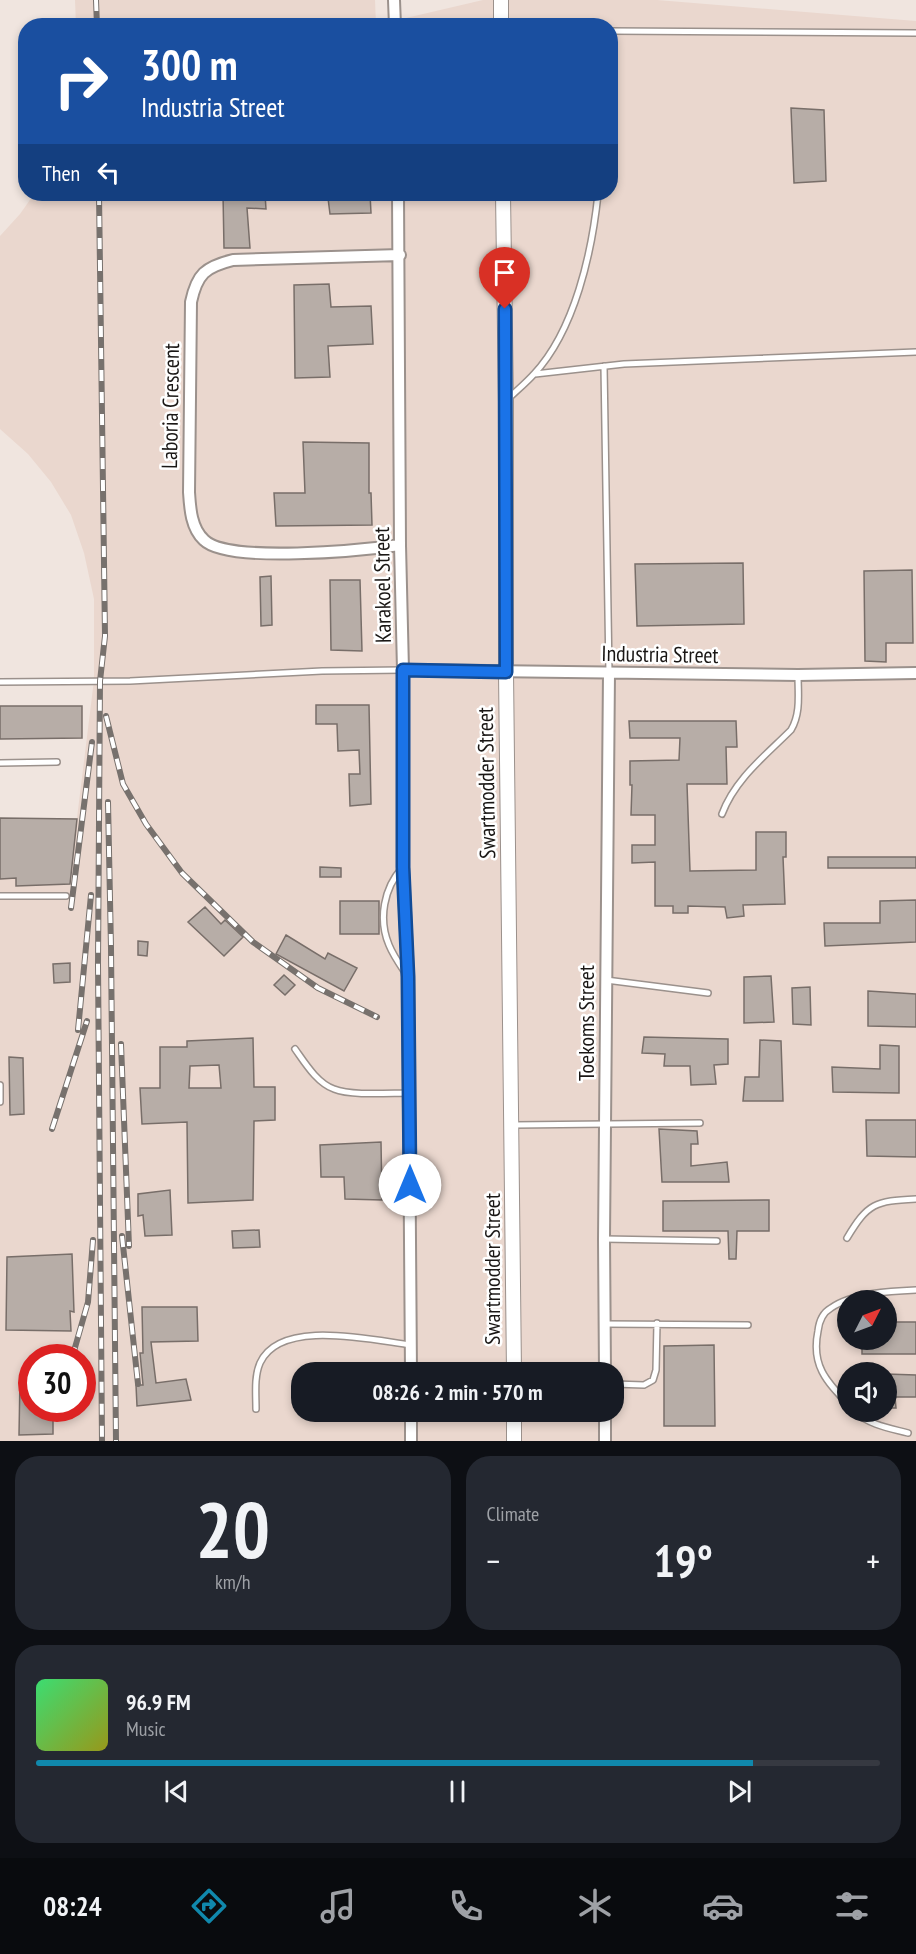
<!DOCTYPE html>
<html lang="en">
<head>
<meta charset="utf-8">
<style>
  body { margin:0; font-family:"PT Sans Narrow",sans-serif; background:#242831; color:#f1f3f6; height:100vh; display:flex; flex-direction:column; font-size:22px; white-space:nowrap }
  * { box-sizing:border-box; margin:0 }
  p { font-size:20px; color:#9ea1a6 }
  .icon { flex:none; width:33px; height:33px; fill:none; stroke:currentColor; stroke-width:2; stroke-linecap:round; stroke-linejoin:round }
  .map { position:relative; height:1441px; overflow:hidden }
  .details { display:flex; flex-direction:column; gap:15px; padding:15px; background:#0d0f14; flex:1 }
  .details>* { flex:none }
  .hud { position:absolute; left:18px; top:18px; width:600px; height:183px; border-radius:24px; box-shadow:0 3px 9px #0003; background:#1a4fa0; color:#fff; overflow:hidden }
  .needle { width:39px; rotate:48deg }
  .controls { position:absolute; left:837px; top:1290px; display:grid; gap:12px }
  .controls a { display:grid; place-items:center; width:60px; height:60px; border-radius:50%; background:#171b24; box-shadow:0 3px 9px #0003; font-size:30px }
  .speed { position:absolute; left:18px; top:1344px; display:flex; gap:12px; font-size:30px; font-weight:700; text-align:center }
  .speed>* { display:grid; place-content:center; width:78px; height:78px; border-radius:50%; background:#171b24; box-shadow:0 3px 9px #0003; line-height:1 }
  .speed .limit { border:9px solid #d22; background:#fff; color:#111 }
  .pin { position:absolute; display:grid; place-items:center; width:51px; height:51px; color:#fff; margin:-62px -26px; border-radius:50% 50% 50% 0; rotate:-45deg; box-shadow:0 0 6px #0007 }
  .pin .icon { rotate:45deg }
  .me { position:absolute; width:66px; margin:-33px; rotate:0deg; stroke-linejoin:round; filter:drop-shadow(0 0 4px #0008) }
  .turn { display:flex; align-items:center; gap:21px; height:126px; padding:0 24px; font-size:27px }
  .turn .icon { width:78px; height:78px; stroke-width:2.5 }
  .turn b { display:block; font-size:42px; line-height:51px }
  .then { display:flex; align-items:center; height:57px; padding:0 24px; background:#0003; gap:12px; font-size:22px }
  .big { font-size:45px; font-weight:700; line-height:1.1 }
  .details .widget { flex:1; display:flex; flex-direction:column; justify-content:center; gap:9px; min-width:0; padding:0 21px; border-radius:24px; background:#242831 }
  .details .dial { align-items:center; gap:0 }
  .dial b { font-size:78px; line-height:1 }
  .song { display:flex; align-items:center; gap:18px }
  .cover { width:72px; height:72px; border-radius:9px; background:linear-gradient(135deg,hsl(140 70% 55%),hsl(60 70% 35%)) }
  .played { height:6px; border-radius:3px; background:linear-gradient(90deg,#1088ac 85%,#363941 85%) }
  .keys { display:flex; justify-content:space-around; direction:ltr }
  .heat { display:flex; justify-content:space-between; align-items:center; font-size:33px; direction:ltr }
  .details .tiles { flex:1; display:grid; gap:15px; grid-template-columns:1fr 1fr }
  .widget:last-child { grid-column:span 2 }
  .trip { position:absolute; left:291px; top:1362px; width:333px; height:60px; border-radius:24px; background:#171b24; box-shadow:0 3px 9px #0003; font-weight:700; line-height:60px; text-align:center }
  .tabs { display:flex; height:96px; justify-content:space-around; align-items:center; background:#090b0e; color:#9ea1a6 }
  .tabs .icon { width:42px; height:42px }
  .tabs .on { color:#1088ac }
  .tabs b { font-size:27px; color:#f1f3f6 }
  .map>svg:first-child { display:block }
</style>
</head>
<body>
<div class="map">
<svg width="916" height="1441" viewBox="0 0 916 1441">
  <rect width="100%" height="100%" fill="#f0e5df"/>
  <path fill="#ead7ce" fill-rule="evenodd" d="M75 0H375L376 25 483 0H657L916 21V1441H0V818H77L94 680V599L84 553 71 515 51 482 28 454 0 429V236L20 214 34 194H610V26H76ZM848 1300H886V1340H848ZM32 1358H82V1408H32ZM302 1372H614V1412H302ZM848 1372H886V1412H848Z"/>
  <path fill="#b7ada7" stroke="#786e69" stroke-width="1.5" fill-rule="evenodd" d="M791 108 824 110 826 181 794 183Z
    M223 194H265L266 209 247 208 250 248H224Z
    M339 194H370L371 213 330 214 328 198H339Z
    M329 284 331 307 371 306 373 344 328 346 330 377 295 378 294 285Z
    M303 442 369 443V493H371L372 525 276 526 274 493H305Z
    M743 563 744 624 637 626 635 564Z
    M912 570 913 643H886V662L865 661 864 571Z
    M271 576 272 625 261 626 260 577Z
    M330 580H360L362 651 331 650Z
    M316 705H369L371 804 350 806 349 774H360L359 750 338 751 337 724H316Z
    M0 706H82V738L0 739Z
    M629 721H736L737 747H726L727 784H687L690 871 756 870V832H786V857H783L785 904 743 905 744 916 727 918 725 907 688 906V913H673V906H655V862L632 863V845H655V815H631L632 785H630V761L679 760 680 738H630Z
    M0 818 77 819 70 884 16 886V878L0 879Z
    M828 857H916V868H828Z
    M320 867 341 868V877H320Z
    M916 900V942L825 946 824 923H880V901Z
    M340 901H379V934H340Z
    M205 907 221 924 225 920 243 937 224 956 188 922Z
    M286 935 325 959 328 953 357 968 344 991 276 954Z
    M138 941 148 942 147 956 138 955Z
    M70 963V982L54 983 53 964Z
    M284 975 295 985 285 995 274 985Z
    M771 976 774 1022 744 1023V977Z
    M810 987 811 1025 793 1024 792 988Z
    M868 991 916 994V1027L868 1026Z
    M644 1037 728 1039V1064L714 1065 716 1084 691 1085 690 1066H664L665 1054 642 1053Z
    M253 1038 254 1087H275V1120L254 1121 253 1200 188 1203 187 1122 142 1124 140 1088H160V1047H187V1041ZM219 1065 221 1088H189L190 1066Z
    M760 1040 781 1041 783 1101H743L745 1077H759Z
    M880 1045 899 1046V1093L833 1092 832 1067 880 1069Z
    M9 1057 23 1058 24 1114 10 1115Z
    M866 1120H916V1157L867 1156Z
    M659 1129 697 1131 698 1144H691V1166L727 1162 729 1182H662Z
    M381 1142 382 1200 345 1199 344 1177H321L320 1145Z
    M170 1190 172 1235 145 1236 143 1215 138 1216V1194Z
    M769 1200V1231H737L736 1259H729L728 1231H663V1201Z
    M259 1230 260 1247 233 1248 232 1231Z
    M72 1254 74 1312 70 1311 71 1331 6 1330 7 1257Z
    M142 1307H197L198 1341 151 1342 156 1383 186 1379 191 1400 137 1406 136 1385H143L140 1353H143Z
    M886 1322H916V1354H862V1340H886Z
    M714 1345 715 1426H664V1346Z
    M886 1374 916 1375V1397H895L896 1408H886Z
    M20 1379H32V1408H53V1434L19 1435Z"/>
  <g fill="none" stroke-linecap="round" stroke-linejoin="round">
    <g stroke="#9b918c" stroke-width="8">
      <path id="service" d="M503 25 513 26
        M610 31 916 33
        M604 366 609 673
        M535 374 624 364 916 352
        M507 400C516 391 526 383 534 374 575 330 592 252 598 194
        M0 682 130 681 322 671 403 670
        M0 763 57 762
        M722 814C735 779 765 756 791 730 801 713 798 694 798 675
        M402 868C384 888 378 919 389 945 393 955 400 965 406 974
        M0 896H66
        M606 980 708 993
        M295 1049C305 1063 317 1083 334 1089 351 1096 389 1093 409 1093
        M0 1085V1102
        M514 1125 700 1123
        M847 1238C868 1203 875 1201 916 1199
        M604 1239 717 1241
        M605 1324 748 1325
        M614 1384 644 1385 653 1380 656 1370 657 1323
        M848 1404C826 1381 811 1365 818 1331 819 1322 822 1313 831 1308 852 1293 891 1291 916 1290
        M256 1409C256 1394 254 1377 260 1363 280 1318 371 1340 411 1345
        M855 1412C870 1425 889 1428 908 1433"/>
    </g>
    <g stroke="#9b918c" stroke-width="14">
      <path id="minor" d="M394 0 395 26
        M398 194 400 545 403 670V867L408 977 411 1372
        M400 255 233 260C205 267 197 274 191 302L189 492C190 508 191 528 204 540 228 564 364 550 400 545
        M403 670 798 675 916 673
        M605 1372 604 1239 609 673
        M411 1412V1441
        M605 1441V1412"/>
    </g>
    <g stroke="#9b918c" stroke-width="16">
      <path id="secondary" d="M501 0V26
        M503 194 506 401V672L514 1372
        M514 1412V1441"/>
    </g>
    <use href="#service" stroke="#fff" stroke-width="5"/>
    <use href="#minor" stroke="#fff" stroke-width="10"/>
    <use href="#secondary" stroke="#fff" stroke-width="14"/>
    <g stroke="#77716d" stroke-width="6">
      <path id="rail" d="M96 0 97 26
        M99 194 105 636 100 681 98 964 102 1441
        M106 716 123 784 146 824 182 873 253 942 318 988 377 1017
        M108 802 111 948 116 1441
        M71 908 92 742
        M78 1030 91 895
        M121 1044 129 1246
        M52 1129 87 1021
        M122 1236 138 1384
        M72 1358 88 1302 93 1240"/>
    </g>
    <use href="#rail" stroke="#fff" stroke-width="4" stroke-dasharray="11" stroke-linecap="butt"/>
  </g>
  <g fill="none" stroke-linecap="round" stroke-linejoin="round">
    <g stroke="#114b97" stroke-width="15">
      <path id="route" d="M410 1185 408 977 403 867V670L506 672 505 309"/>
    </g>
    <use href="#route" stroke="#1a73e8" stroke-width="10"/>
  </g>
  <g text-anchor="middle" stroke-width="5" stroke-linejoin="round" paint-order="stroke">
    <g font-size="22" fill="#1a1715" stroke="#fff">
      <text transform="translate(170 406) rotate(-89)" y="8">Laboria Crescent</text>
      <text transform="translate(382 585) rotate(-91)" y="8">Karakoel Street</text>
      <text transform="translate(660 654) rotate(1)" y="8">Industria Street</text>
      <text transform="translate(486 783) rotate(-91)" y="8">Swartmodder Street</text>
      <text transform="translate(586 1023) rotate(-90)" y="8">Toekoms Street</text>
      <text transform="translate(492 1269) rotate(-90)" y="8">Swartmodder Street</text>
    </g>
  </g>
</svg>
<div class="controls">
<a><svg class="needle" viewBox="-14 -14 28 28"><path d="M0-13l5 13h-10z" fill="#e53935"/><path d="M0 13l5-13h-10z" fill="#9ea1a6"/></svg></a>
<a><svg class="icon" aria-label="sound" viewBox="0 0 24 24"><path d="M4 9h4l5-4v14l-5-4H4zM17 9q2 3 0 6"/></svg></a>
</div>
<div class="speed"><div class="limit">30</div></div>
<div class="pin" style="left:505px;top:309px;background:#d93025"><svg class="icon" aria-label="arrive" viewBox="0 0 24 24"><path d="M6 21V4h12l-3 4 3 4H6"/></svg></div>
<svg class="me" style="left:410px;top:1185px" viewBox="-20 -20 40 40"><circle r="19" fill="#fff"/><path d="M0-13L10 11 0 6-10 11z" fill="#1a73e8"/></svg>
<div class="trip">08:26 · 2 min · 570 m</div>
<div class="hud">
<div class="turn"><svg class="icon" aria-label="right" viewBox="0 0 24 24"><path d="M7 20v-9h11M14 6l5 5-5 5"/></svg><div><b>300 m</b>Industria Street</div></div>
<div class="then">Then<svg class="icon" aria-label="left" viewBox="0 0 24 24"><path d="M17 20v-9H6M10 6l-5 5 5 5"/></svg></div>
</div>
</div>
<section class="details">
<div class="tiles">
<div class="widget dial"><b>20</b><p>km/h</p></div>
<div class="widget"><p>Climate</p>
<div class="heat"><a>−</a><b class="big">19°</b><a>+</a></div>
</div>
<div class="widget">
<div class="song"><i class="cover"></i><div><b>96.9 FM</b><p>Music</p></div></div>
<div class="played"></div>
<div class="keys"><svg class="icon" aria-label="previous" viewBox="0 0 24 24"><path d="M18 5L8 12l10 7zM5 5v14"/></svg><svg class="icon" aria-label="pause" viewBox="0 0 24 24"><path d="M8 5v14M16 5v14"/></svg><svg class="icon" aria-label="next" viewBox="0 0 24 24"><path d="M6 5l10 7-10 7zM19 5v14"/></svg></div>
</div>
</div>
</section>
<nav class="tabs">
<b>08:24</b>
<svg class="icon on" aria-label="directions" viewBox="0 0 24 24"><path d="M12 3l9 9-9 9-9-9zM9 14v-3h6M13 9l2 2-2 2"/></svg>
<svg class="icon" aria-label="music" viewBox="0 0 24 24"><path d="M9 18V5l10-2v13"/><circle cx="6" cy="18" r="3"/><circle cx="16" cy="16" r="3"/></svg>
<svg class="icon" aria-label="phone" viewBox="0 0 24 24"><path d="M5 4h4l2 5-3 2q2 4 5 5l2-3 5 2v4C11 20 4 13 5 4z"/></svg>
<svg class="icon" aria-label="climate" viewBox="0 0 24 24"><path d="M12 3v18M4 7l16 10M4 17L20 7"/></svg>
<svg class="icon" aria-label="car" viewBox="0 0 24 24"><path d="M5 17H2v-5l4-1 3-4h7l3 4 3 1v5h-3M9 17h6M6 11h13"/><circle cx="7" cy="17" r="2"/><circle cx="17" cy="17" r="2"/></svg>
<svg class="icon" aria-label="filters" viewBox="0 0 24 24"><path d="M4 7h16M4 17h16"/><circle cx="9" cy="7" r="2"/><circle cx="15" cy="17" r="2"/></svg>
</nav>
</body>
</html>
